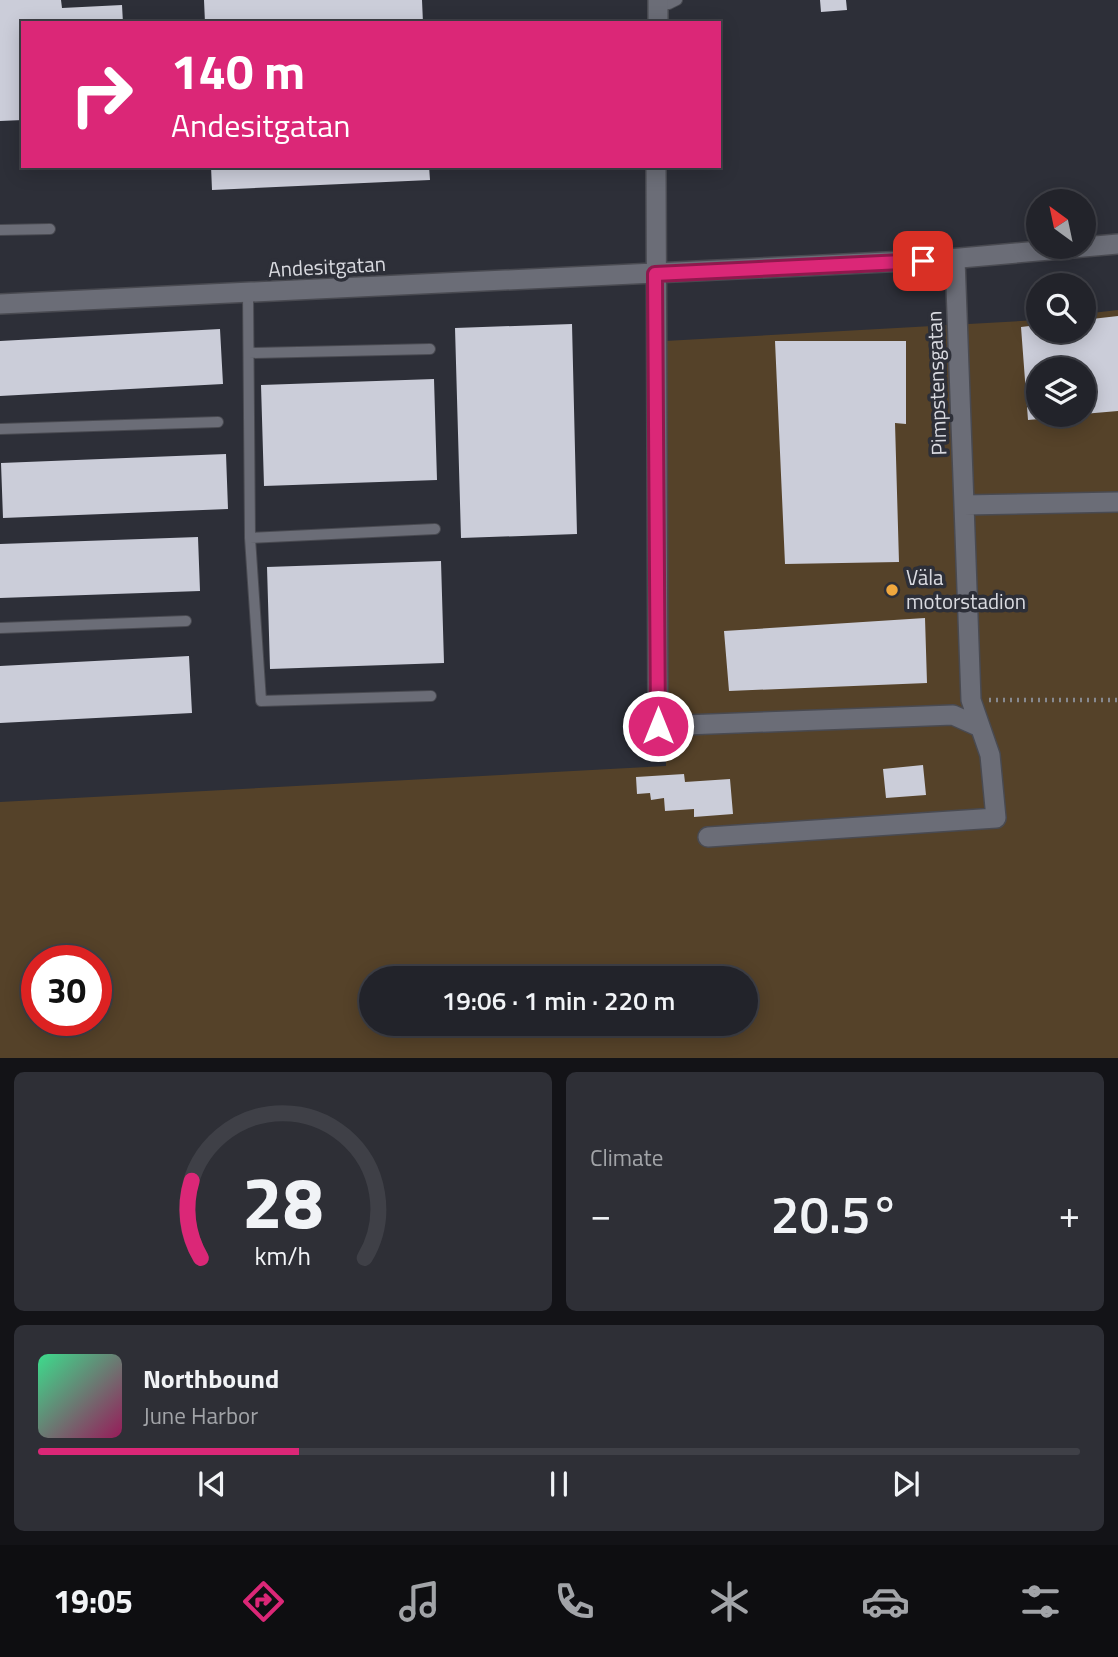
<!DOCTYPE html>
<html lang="en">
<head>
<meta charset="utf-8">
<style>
  body { margin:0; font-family:"Titillium Web",sans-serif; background:#2e2f36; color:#f1f3f6; height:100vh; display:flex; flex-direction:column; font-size:26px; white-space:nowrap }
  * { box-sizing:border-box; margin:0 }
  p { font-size:23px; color:#a2a4a8 }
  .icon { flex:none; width:38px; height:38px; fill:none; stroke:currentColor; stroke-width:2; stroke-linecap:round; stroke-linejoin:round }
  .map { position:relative; height:1058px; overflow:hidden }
  .drawer { display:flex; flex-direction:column; gap:14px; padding:14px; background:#131317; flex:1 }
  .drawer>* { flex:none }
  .hud { position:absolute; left:21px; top:21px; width:700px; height:147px; border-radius:0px; box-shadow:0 4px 18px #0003,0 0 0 2px #3f4047; background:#db2777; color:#fff; overflow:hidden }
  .needle { width:46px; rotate:327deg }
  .tools { position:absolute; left:1026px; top:189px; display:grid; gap:14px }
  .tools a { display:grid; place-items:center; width:70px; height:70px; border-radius:50%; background:#22232a; box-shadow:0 4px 18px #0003,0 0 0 2px #3f4047; font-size:35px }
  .speed { position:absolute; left:21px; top:945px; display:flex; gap:14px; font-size:35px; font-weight:700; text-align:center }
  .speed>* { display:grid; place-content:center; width:91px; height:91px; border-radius:50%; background:#22232a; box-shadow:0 4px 18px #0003,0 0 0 2px #3f4047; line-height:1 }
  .speed .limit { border:10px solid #d22; background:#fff; color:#111 }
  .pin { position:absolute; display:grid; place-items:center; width:60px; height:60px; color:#fff; margin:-30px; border-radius:14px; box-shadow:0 4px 10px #0006 }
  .me { position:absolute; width:77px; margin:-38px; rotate:0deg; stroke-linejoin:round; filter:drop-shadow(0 0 5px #0008) }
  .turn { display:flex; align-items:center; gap:24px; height:147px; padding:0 35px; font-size:32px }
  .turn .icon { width:91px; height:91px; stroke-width:2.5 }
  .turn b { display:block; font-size:49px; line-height:60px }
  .big { font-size:52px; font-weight:600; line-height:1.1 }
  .drawer .tile { flex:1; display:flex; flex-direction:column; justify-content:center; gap:10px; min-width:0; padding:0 24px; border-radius:10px; background:#2e2f36 }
  .drawer .dial { align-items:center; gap:0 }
  .dial svg { height:182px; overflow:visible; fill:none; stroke:#3f4047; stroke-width:7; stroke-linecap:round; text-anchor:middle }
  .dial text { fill:#f1f3f6; stroke:none }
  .song { display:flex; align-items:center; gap:21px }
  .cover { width:84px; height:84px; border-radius:10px; background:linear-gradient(135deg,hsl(150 70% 55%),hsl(330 70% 35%)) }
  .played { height:7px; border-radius:4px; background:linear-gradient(90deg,#db2777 25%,#3f4047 25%) }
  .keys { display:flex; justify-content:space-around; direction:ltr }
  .heat { display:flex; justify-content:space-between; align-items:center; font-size:38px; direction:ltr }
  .drawer .tiles { flex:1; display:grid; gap:14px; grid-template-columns:1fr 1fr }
  .tile:last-child { grid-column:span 2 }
  .trip { position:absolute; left:359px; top:966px; width:399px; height:70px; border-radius:35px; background:#22232a; box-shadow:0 4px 18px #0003,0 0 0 2px #3f4047; font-weight:600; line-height:70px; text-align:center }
  .dock { display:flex; height:112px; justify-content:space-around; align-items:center; background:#0e0e11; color:#a2a4a8 }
  .dock .icon { width:49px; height:49px }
  .dock .current { color:#db2777 }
  .dock b { font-size:32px; color:#f1f3f6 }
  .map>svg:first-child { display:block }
</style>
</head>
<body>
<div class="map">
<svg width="1118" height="1059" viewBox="0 0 1118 1059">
  <rect width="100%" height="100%" fill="#2d2f38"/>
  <path fill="#554229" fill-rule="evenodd" d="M1118 310V1058L0 1059V802L666 766 665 341 1038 320V331H1083V314ZM1038 369H1083V415H1038ZM37 961H96V1020H37ZM371 978H746V1024H371Z"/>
  <path fill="#cbcdd9" d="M0 0H61L62 8 122 5 123 23H23V120L0 121Z
    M204 0H422L423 23H205Z
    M820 0H846L847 10 821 12Z
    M211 166H429L430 180 212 190Z
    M1118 316V411L1083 414V369H1038V415H1063V417L1028 420 1021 327 1038 325V331H1083V320Z
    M572 324 577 534 461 538 455 328Z
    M220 329 223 384 0 396V341Z
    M775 341H906V424L895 423 899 562 785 564Z
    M434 379 437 480 264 486 261 385Z
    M226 454 228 509 3 518 1 463Z
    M198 537 200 591 0 598V544Z
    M441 561 444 663 270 669 267 567Z
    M925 618 927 683 729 691 724 631Z
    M189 656 192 713 0 723V666Z
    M923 765 926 795 886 798 883 769Z
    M684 774 685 782 730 779 733 814 694 817V809L665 811 664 798 651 800 650 793 637 794 636 777Z"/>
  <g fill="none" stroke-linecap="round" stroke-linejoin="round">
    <g stroke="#494a51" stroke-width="12">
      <path id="lane" d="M658 5 669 4 677 0
        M0 230 50 229
        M248 293 250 538 261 701 431 696
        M249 353 430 349
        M0 429 218 422
        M250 538 435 529
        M0 628 186 621"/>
    </g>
    <g stroke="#494a51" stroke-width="22">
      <path id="street" d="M658 23V0
        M656 166 658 726 953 715 980 727
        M955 259 964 505
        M0 304 949 259 1118 244
        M708 837 996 818 990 755 971 700 964 505 1118 502"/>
    </g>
    <path stroke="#878990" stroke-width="4.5" stroke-dasharray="2 5" stroke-linecap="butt" d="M989 700H1118"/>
    <use href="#lane" stroke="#6b6d77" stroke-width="10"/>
    <use href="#street" stroke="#6b6d77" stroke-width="19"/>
  </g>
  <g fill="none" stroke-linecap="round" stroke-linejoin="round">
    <g stroke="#8e194d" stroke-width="18">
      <path id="route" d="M658 726 655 274 923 261"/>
    </g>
    <use href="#route" stroke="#db2777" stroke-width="12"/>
  </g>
  <circle fill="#efa73e" stroke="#2d2f38" stroke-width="2.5" cx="892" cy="590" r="7"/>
  <g text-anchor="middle" stroke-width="7" stroke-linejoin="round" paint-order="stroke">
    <g font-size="21" fill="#d9dae0" stroke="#2d2f38">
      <text transform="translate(327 267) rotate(-3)" y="7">Andesitgatan</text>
      <text transform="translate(937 383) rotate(-92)" y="7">Pimpstensgatan</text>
    </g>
    <g font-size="21" fill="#d9dae0" stroke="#2d2f38" text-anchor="start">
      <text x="906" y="585">Väla<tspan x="906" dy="24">motorstadion</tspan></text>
    </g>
  </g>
</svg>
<div class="tools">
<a><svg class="needle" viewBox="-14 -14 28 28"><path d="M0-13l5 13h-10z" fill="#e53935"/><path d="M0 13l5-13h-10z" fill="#a2a4a8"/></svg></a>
<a><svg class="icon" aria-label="search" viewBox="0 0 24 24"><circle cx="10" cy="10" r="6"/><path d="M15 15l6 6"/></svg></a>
<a><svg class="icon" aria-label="layers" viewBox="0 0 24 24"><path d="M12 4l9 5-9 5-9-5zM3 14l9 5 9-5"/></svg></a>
</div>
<div class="speed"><div class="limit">30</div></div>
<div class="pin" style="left:923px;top:261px;background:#d93025"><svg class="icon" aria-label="arrive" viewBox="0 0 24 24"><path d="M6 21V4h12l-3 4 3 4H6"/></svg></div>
<svg class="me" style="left:658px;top:726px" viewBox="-20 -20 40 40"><circle r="17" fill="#db2777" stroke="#fff" stroke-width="3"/><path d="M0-11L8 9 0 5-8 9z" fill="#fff"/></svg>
<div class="trip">19:06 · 1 min · 220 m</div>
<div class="hud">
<div class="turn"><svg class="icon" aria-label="right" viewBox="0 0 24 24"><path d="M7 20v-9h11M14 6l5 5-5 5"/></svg><div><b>140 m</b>Andesitgatan</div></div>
</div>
</div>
<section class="drawer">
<div class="tiles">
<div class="tile dial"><svg viewBox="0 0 100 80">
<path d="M14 69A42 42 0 1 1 86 69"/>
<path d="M14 69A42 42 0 0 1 10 35" stroke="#db2777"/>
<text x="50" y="56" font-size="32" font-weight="700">28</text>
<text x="50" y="72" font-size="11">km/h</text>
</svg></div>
<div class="tile"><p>Climate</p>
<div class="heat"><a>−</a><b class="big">20.5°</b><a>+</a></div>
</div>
<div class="tile">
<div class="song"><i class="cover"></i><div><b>Northbound</b><p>June Harbor</p></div></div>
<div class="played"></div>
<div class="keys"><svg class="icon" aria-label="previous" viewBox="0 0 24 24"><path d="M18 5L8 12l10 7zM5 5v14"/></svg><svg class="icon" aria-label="pause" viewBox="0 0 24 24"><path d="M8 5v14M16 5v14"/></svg><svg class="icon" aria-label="next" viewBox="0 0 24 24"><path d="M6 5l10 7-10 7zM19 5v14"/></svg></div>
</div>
</div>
</section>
<nav class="dock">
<b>19:05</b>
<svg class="icon current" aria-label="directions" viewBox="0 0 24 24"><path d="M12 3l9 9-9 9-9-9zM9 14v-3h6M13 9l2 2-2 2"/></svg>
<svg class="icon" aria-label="music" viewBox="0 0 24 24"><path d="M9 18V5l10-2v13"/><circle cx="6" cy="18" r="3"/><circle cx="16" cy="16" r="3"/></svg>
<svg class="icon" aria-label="phone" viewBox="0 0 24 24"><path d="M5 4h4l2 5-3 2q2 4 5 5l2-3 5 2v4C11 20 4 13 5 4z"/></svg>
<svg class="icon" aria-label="climate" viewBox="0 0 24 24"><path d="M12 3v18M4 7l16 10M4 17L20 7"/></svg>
<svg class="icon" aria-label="car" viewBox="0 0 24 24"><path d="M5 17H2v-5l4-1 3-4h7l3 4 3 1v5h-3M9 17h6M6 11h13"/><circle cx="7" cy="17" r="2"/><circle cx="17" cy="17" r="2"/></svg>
<svg class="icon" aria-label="filters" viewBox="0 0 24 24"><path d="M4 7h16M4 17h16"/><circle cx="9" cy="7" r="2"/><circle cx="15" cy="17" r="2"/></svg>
</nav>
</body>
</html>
